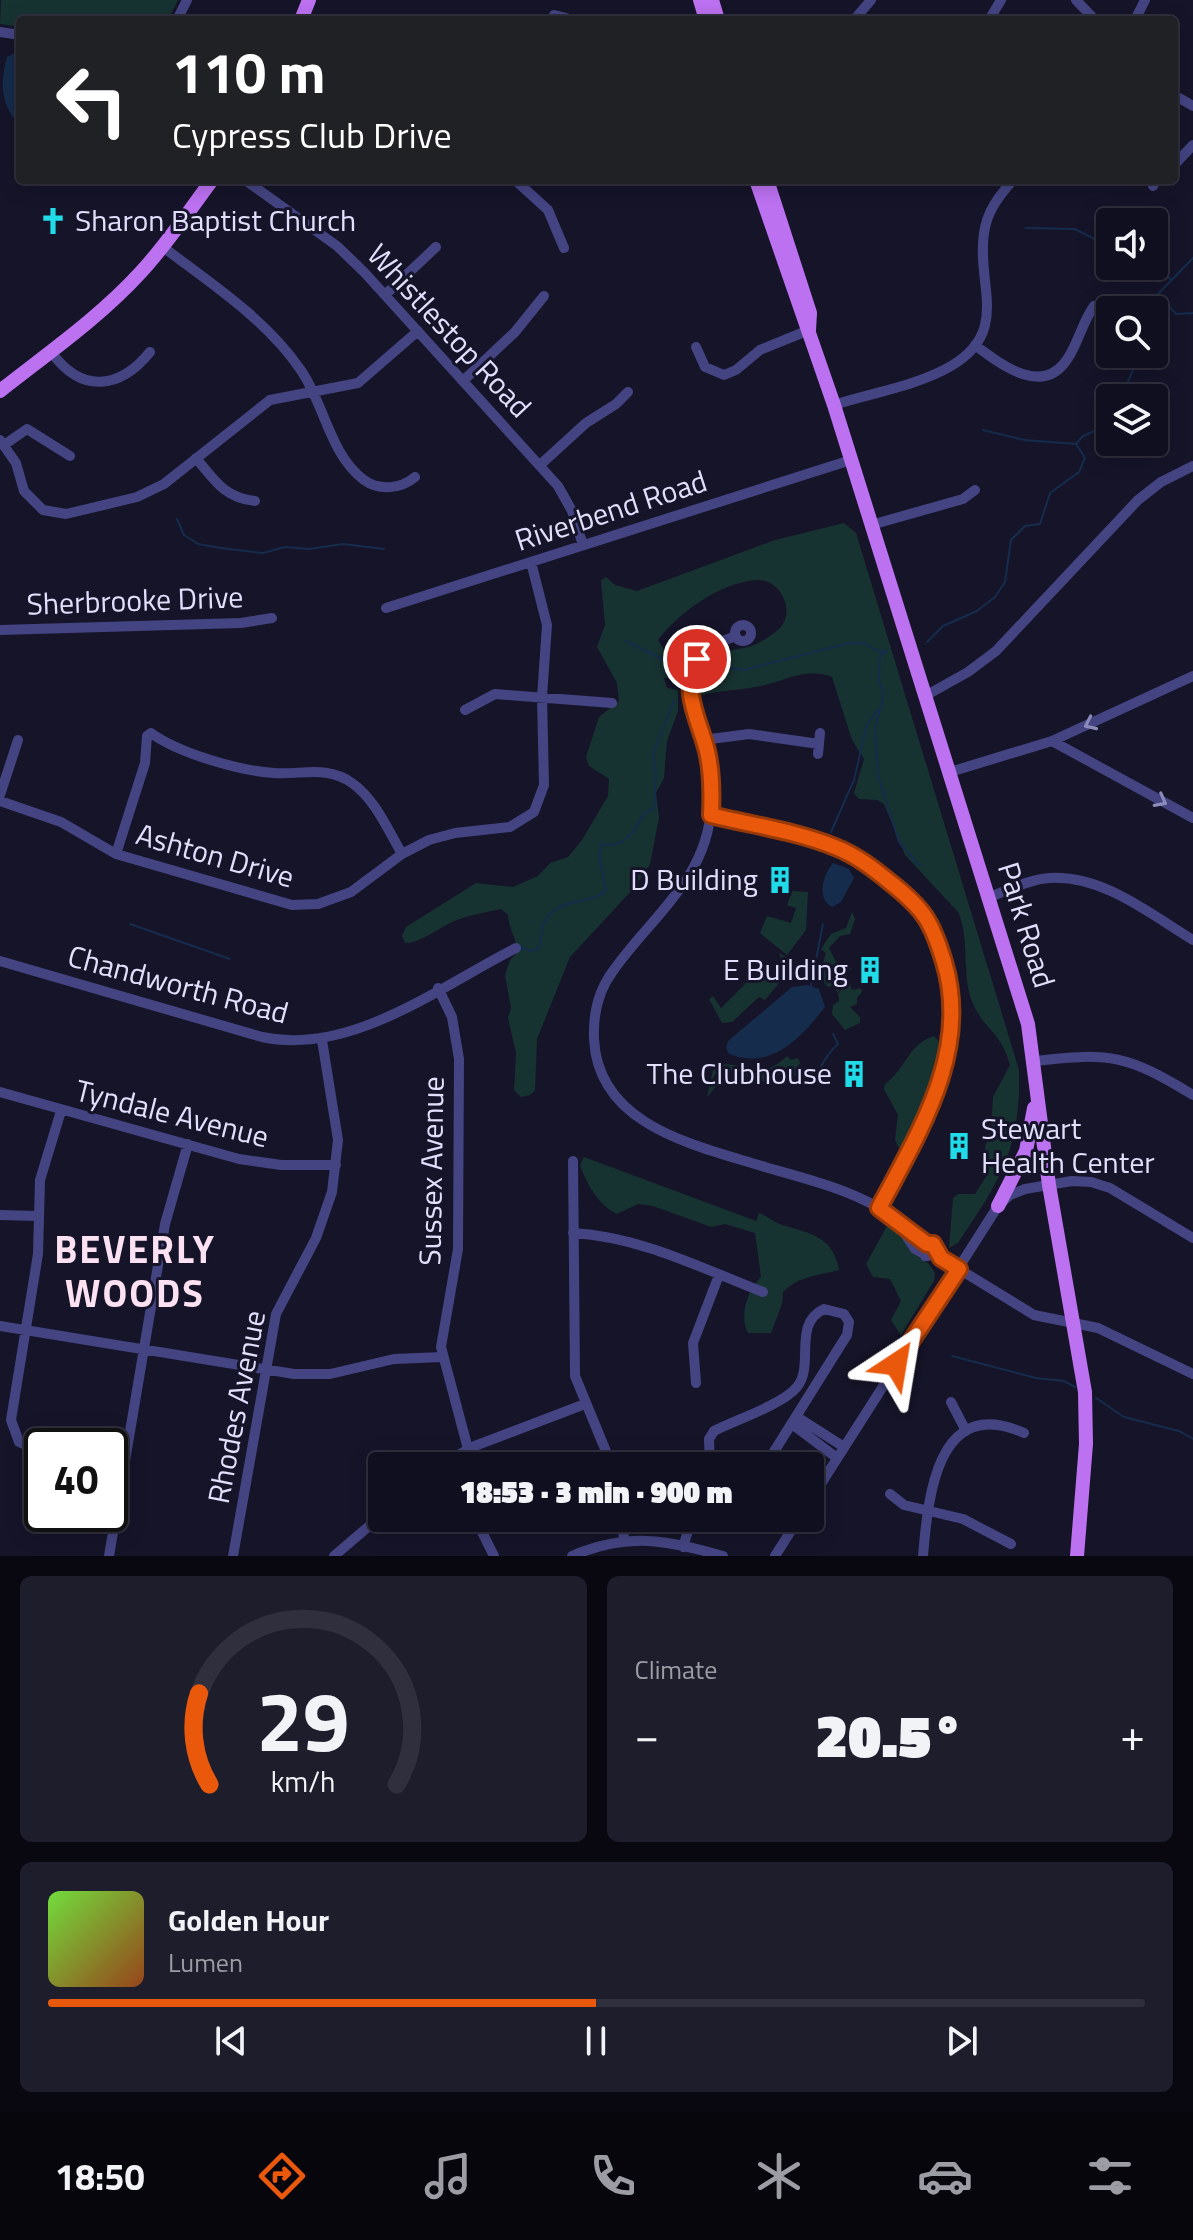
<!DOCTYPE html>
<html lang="en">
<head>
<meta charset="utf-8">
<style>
  body { margin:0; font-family:"Titillium Web",sans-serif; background:#1e1d2c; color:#f1f3f6; height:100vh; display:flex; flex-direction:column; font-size:30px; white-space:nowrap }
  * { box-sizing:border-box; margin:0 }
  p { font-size:26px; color:#9c9ca4 }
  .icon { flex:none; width:44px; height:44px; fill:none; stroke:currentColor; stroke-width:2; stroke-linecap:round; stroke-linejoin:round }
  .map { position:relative; height:1556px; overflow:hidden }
  .sheet { display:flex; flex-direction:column; gap:20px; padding:20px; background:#090811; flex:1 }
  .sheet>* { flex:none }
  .guide { position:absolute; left:16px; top:16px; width:1162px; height:168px; border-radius:8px; box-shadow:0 4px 20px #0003,0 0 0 2px #302f3d; background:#202124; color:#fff; overflow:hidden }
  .tools { position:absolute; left:1096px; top:208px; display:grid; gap:16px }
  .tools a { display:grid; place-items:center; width:72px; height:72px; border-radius:8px; background:#100f1f; box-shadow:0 4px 20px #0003,0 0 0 2px #302f3d; font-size:40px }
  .speed { position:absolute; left:24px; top:1428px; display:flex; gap:16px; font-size:40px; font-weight:700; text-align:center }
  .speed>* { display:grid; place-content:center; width:104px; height:104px; border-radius:50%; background:#100f1f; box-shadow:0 4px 20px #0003,0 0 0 2px #302f3d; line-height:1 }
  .speed .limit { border:4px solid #111; border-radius:12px; background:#fff; color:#111 }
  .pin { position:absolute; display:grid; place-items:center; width:68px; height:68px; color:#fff; margin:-34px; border:4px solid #fff; border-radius:50%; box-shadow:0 2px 8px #0007 }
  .me { position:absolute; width:88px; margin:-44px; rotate:33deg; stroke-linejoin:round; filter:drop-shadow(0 0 6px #0008) }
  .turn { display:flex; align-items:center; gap:28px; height:168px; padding:0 24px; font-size:36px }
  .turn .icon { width:104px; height:104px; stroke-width:2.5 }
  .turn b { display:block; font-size:56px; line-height:68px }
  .big { font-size:60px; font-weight:800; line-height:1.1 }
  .sheet .widget { flex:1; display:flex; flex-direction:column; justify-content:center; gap:12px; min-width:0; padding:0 28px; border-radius:12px; background:#1e1d2c }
  .sheet .dial { align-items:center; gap:0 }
  .dial svg { height:208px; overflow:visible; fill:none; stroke:#302f3d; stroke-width:7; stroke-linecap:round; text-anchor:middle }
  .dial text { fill:#f1f3f6; stroke:none }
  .song { display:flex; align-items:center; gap:24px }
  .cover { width:96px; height:96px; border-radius:12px; background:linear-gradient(135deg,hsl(100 70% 55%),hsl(20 70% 35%)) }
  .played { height:8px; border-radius:4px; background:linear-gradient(90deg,#ea580c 50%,#302f3d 50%) }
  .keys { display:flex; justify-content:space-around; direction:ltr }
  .heat { display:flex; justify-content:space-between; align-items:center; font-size:44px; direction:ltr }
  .sheet .tiles { flex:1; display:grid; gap:20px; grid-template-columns:1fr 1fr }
  .widget:last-child { grid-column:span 2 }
  .trip { position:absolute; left:368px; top:1452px; width:456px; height:80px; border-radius:8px; background:#100f1f; box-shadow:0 4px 20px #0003,0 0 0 2px #302f3d; font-weight:800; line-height:80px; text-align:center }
  .tabs { display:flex; height:128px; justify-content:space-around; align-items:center; background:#06060c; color:#9c9ca4 }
  .tabs .icon { width:56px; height:56px }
  .tabs .current { color:#ea580c }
  .tabs b { font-size:36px; color:#f1f3f6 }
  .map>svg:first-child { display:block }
</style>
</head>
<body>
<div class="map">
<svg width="1193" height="1556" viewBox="0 0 1193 1556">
  <rect width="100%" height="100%" fill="#161429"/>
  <path fill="#173331" d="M1 0H178L168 20H20V27L0 24Z
    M844 523 856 533 1019 1070C1021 1148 1001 1179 958 1243L949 1248 953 1198 958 1194H975L989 1172 985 1147 991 1129 993 1097 1010 1065C1001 1032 986 1031 974 1006 960 977 971 940 958 912L905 855 884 804 877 800 859 799 854 793 864 759 852 740 832 677C808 667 788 679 765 685 745 690 723 690 702 695L698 690 707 656C723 648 744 652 760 642 766 639 775 633 780 628 796 610 780 578 756 580 720 583 679 612 658 640L669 658 685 663 678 677 664 678 667 688 678 690V711L667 741 664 778 656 793 659 818 650 864 634 888 570 957 537 1039 535 1090 530 1095 521 1097 514 1090 516 1053 508 1018 511 1008 505 975 510 960 518 952C516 938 509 929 508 915L501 909C486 912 471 915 457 920 440 926 423 943 405 943L402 936 406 927 476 883 513 887 538 876 550 863 568 857 582 840 608 796 609 779 589 766 586 757 599 717 619 701 617 683 597 647 605 625 601 580 606 577 615 585 637 591 775 540Z
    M792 891 808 892 806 930 787 955 760 933 767 916 791 923 796 908 787 905Z
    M852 912 855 919 850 934 840 936 829 948 838 966 853 968 845 971 849 981 837 993 835 985 828 987C818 977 822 966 826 953L821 949 831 934 846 928Z
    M779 953 786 957 788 967 784 977 765 1000 759 997 732 1022 722 1023 709 999 713 996 721 1008 752 977 773 979 783 966Z
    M846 984H850L852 990 861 988 862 992 857 998V1004L850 1007 860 1017V1023L845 1030 832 1014 833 1005 839 1001 838 994Z
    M934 1036 942 1045 932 1090 904 1150H900L895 1140 898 1115 884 1089 885 1084C906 1069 908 1044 934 1036Z
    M787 1056 791 1060 798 1058 800 1063 795 1070 799 1078 783 1070 775 1080 765 1083 755 1076C743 1080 732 1068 718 1070L713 1078 719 1083 707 1097 714 1065C748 1060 758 1084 787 1056Z
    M584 1157 756 1221 759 1213C768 1216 774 1222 782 1225 811 1234 833 1236 839 1270 818 1276 800 1275 783 1292L782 1304 771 1333H748C739 1316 747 1291 761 1277L755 1233 725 1224 711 1227 653 1206 638 1204 617 1214C599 1206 586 1183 580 1165Z
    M887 1226 899 1233 916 1255 929 1264 935 1273 934 1281 901 1335 891 1320 901 1301 890 1279 873 1277 866 1264Z"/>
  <path fill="#152c4c" d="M16 52H20V125C0 106 0 82 7 57Z
    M833 863 849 869 854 878 841 902 832 907C816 898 823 875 833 863Z
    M808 985 819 989 825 1007C802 1037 771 1071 729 1054L726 1048 728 1041 792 987Z"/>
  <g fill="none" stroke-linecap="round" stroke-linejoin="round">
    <path stroke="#152c4c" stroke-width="2" d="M1026 228 1075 229 1110 247
      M1144 266 1171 279
      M1159 295 1176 314 1193 313
      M1154 340 1158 294 1193 258
      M1127 398 1128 382 1140 354
      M983 430 1024 440 1076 444 1083 436 1110 424
      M177 519 184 535 198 544 221 548 263 553 285 547 309 549 343 544 384 549
      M626 641 680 668
      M927 642 943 626 977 611 995 597 1005 582 1011 540 1025 526 1040 524 1050 493 1079 472 1085 458 1076 444
      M887 651 880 656 879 681 884 695 875 728 878 775 899 842 920 866
      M701 671 722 667 743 670 850 643H864L880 652 886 651
      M700 678 706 670
      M831 832 854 780 867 724 878 710
      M130 924 230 959
      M521 947 530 951 539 949C542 941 540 931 544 923 557 895 593 906 606 890L599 856 602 844C626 848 635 830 645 812L654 809 656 774 653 753 674 701
      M811 985 823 924
      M818 1081C816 1070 829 1052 838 1044L833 1034
      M952 1356 1036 1378 1064 1381 1075 1387
      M1096 1398 1124 1417 1179 1431 1193 1439"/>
    <path stroke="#444483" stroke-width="10" d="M1076 0 1095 20
      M554 15 574 20
      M177 20 187 0
      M854 20 871 0
      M989 20 1001 0
      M1135 20 1145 0
      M0 32 20 35
      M1174 95 1193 106
      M1174 165 1193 145
      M245 180 337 246 364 272 558 486 572 511 583 545
      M515 180 548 210 564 248
      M1153 186 1156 180
      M163 247C210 283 266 319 300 369 324 402 329 454 364 480 379 491 401 489 415 477
      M385 295 436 247
      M975 345C1000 364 1043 398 1068 358 1079 341 1082 323 1094 306
      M696 347 705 367 724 375 736 370 760 350 809 330
      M52 353C82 394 120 389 150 352
      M463 381 515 332 544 296
      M834 405C871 393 917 386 951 366 1011 331 976 284 984 233 987 211 999 196 1013 180
      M0 440 16 463 24 491 43 510 66 514 137 497 164 484 270 400 358 383 418 331
      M4 445 27 429 70 456
      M196 458C215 481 225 498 255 501
      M540 465 586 423 616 404 628 392
      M871 525 963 499 975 490
      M386 608 851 460
      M735 633a8 8 0 1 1 16 0a8 8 0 1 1-16 0Z
      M0 630 241 623 272 618
      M736 636C668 659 692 696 706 748 711 767 712 788 711 808 707 879 651 917 613 971 598 991 593 1015 594 1039 598 1127 698 1146 765 1167 803 1178 845 1188 879 1208 894 1217 919 1244 933 1244L925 1256
      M1193 676 1052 741 1193 818
      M925 696 968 672 996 651 1138 500 1161 482 1193 466
      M465 710 495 694 612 703
      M703 740 749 734 819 744
      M818 754 820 733
      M950 772 1052 741
      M0 795 18 740
      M0 801 61 822 116 854 292 905 318 904 351 892 402 854 429 840 455 833 510 827 534 812 544 785 542 697 547 625 531 562
      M711 815C751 825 796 831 835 847 856 855 873 869 891 883 924 909 932 922 944 962 971 1050 919 1132 879 1208
      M116 854 145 763 147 736 151 733C178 753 240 771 274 773 302 775 327 765 352 783 375 799 388 830 402 854
      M990 897C1009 890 1030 879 1050 878 1103 875 1150 914 1193 940
      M0 961 262 1037C351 1056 439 987 516 948
      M438 988 452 1017 459 1059 458 1249 441 1347 468 1449
      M1035 1061C1111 1052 1127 1055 1193 1095
      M0 1092 239 1159 281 1165H336
      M573 1161 575 1376 612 1466
      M0 1215 38 1216
      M897 1222 915 1249 928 1256
      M573 1233C641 1237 701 1268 763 1292
      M931 1240 941 1258 1034 1315 1098 1328 1193 1374
      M0 1326 294 1374H330L394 1359 442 1357
      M696 1383 693 1343 719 1275
      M951 1402 966 1431
      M797 1417 844 1447
      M792 1424 837 1458
      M39 1451 19 1442 11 1420 38 1254 40 1180 61 1111
      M439 1466 472 1447 585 1404
      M710 1466 709 1439 714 1431C735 1420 782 1405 797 1387 815 1365 792 1324 824 1309L844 1314 849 1322 847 1335 765 1466
      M890 1494 904 1505 963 1519 1011 1544
      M810 1501 998 1206 1010 1195 1025 1189 1072 1181 1091 1182 1110 1188 1193 1238
      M475 1518 494 1556
      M622 1518 624 1539
      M683 1547 692 1518
      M109 1556 165 1224 188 1144
      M233 1556 276 1314 316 1238 332 1192 338 1140 322 1040
      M334 1556 382 1515
      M572 1556C628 1532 666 1540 723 1556
      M775 1556 799 1518
      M923 1556C928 1497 937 1394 1024 1433"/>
    <path stroke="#bc71f1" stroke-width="14" d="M700 0 706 20
      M712 0 718 20
      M301 20 309 0
      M756 180 834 405 1028 1024 1049 1185 1085 1392 1086 1444 1077 1556
      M767 180 810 313 809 330
      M0 391C48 353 99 318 141 272 167 244 189 211 212 180
      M998 1206 1026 1151 1034 1108"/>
  </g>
  <defs><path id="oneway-chevron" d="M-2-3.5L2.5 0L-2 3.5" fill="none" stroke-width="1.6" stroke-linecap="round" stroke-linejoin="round" transform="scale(2)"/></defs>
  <g stroke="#8b8ab9">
    <use href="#oneway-chevron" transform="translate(1090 724) rotate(155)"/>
    <use href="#oneway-chevron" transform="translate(1161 801) rotate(28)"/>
  </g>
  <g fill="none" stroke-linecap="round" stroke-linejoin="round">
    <g stroke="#983908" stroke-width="20">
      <path id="route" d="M697 659C681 693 699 719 707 751 712 772 712 793 711 815 751 825 796 831 835 847 856 855 874 869 891 883 924 909 932 922 944 962 971 1051 919 1132 879 1208L927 1244H933L941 1258 959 1269 896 1364"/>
    </g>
    <use href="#route" stroke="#ea580c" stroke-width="14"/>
  </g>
  <defs>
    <g id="church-bare" transform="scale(2.16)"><path d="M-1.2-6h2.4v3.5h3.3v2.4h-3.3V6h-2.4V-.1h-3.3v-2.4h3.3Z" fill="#1fdce8" stroke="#161429" stroke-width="2.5" paint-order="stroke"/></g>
    <g id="building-bare" transform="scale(2.16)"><path d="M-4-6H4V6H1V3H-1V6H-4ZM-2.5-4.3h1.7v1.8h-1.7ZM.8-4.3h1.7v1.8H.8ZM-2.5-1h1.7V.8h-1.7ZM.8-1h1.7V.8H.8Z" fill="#1fdce8" stroke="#161429" stroke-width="2.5" paint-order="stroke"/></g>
  </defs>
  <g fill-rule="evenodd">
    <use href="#church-bare" x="53" y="221"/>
    <use href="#building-bare" x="780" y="880"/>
    <use href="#building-bare" x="870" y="970"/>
    <use href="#building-bare" x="854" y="1074"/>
    <use href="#building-bare" x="959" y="1146"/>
  </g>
  <g text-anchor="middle" stroke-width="6" stroke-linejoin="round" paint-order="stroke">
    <g font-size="30" fill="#e1dffc" stroke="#161429" text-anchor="end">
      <text x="75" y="231" text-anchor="start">Sharon Baptist Church</text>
      <text x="758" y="890">D Building</text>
      <text x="848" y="980">E Building</text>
      <text x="832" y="1084">The Clubhouse</text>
      <text x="981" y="1139" text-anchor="start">Stewart<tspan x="981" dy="34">Health Center</tspan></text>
    </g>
    <g font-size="30" fill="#e1dffc" stroke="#161429">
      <text transform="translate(449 331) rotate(47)" y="10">Whistlestop Road</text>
      <text transform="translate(611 511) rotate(-18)" y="10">Riverbend Road</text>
      <text transform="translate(135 601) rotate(-2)" y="10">Sherbrooke Drive</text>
      <text transform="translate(215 856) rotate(16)" y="10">Ashton Drive</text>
      <text transform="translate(1026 925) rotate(73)" y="10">Park Road</text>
      <text transform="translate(178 985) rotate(15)" y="10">Chandworth Road</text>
      <text transform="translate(172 1114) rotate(14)" y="10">Tyndale Avenue</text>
      <text transform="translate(432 1171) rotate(-89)" y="10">Sussex Avenue</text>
      <text transform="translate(237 1407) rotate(-79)" y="10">Rhodes Avenue</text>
    </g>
    <g font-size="38" font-weight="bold" letter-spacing="2" fill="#fce1f3" stroke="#161429">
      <text x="135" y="1263">BEVERLY<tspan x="135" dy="44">WOODS</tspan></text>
    </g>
  </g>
</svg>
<div class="tools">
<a><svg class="icon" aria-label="sound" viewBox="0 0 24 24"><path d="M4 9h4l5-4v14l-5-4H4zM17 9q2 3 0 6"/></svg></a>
<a><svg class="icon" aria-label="search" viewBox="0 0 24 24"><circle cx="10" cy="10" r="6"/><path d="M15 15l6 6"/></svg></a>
<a><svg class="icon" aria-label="layers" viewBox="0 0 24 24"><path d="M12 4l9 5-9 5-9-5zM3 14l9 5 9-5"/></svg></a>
</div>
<div class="speed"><div class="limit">40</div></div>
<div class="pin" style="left:697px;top:659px;background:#d93025"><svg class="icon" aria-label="arrive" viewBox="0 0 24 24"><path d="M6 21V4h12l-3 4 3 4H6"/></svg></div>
<svg class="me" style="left:896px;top:1364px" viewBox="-20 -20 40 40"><path d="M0-17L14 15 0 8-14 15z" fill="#ea580c" stroke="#fff" stroke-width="4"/></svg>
<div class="trip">18:53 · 3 min · 900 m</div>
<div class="guide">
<div class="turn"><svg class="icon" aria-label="left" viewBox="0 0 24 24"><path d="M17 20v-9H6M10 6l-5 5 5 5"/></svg><div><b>110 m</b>Cypress Club Drive</div></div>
</div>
</div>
<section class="sheet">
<div class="tiles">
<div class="widget dial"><svg viewBox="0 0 100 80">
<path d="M14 69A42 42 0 1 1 86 69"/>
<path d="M14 69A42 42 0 0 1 10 34" stroke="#ea580c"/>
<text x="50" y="56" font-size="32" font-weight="700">29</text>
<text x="50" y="72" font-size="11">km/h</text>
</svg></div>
<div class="widget"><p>Climate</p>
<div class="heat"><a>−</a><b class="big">20.5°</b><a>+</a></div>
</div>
<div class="widget">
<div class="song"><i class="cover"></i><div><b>Golden Hour</b><p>Lumen</p></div></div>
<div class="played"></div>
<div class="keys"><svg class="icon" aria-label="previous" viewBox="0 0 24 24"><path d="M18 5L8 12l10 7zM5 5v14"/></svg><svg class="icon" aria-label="pause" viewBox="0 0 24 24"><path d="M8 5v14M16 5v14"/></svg><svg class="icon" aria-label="next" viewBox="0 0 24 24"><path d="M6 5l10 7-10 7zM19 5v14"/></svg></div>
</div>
</div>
</section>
<nav class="tabs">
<b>18:50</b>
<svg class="icon current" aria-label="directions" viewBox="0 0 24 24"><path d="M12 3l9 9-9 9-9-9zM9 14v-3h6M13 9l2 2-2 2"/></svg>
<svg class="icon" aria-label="music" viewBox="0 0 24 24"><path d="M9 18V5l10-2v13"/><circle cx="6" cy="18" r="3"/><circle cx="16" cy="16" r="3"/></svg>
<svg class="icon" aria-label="phone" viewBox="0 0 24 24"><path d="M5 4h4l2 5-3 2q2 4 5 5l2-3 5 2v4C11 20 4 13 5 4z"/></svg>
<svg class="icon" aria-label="climate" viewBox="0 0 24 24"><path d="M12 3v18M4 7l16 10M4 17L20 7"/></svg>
<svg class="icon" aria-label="car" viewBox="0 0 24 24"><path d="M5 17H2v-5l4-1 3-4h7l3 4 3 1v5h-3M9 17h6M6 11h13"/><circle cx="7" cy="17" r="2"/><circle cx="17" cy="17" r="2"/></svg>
<svg class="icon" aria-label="filters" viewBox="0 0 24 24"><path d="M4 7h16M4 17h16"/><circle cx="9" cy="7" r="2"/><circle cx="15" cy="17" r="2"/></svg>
</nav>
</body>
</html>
